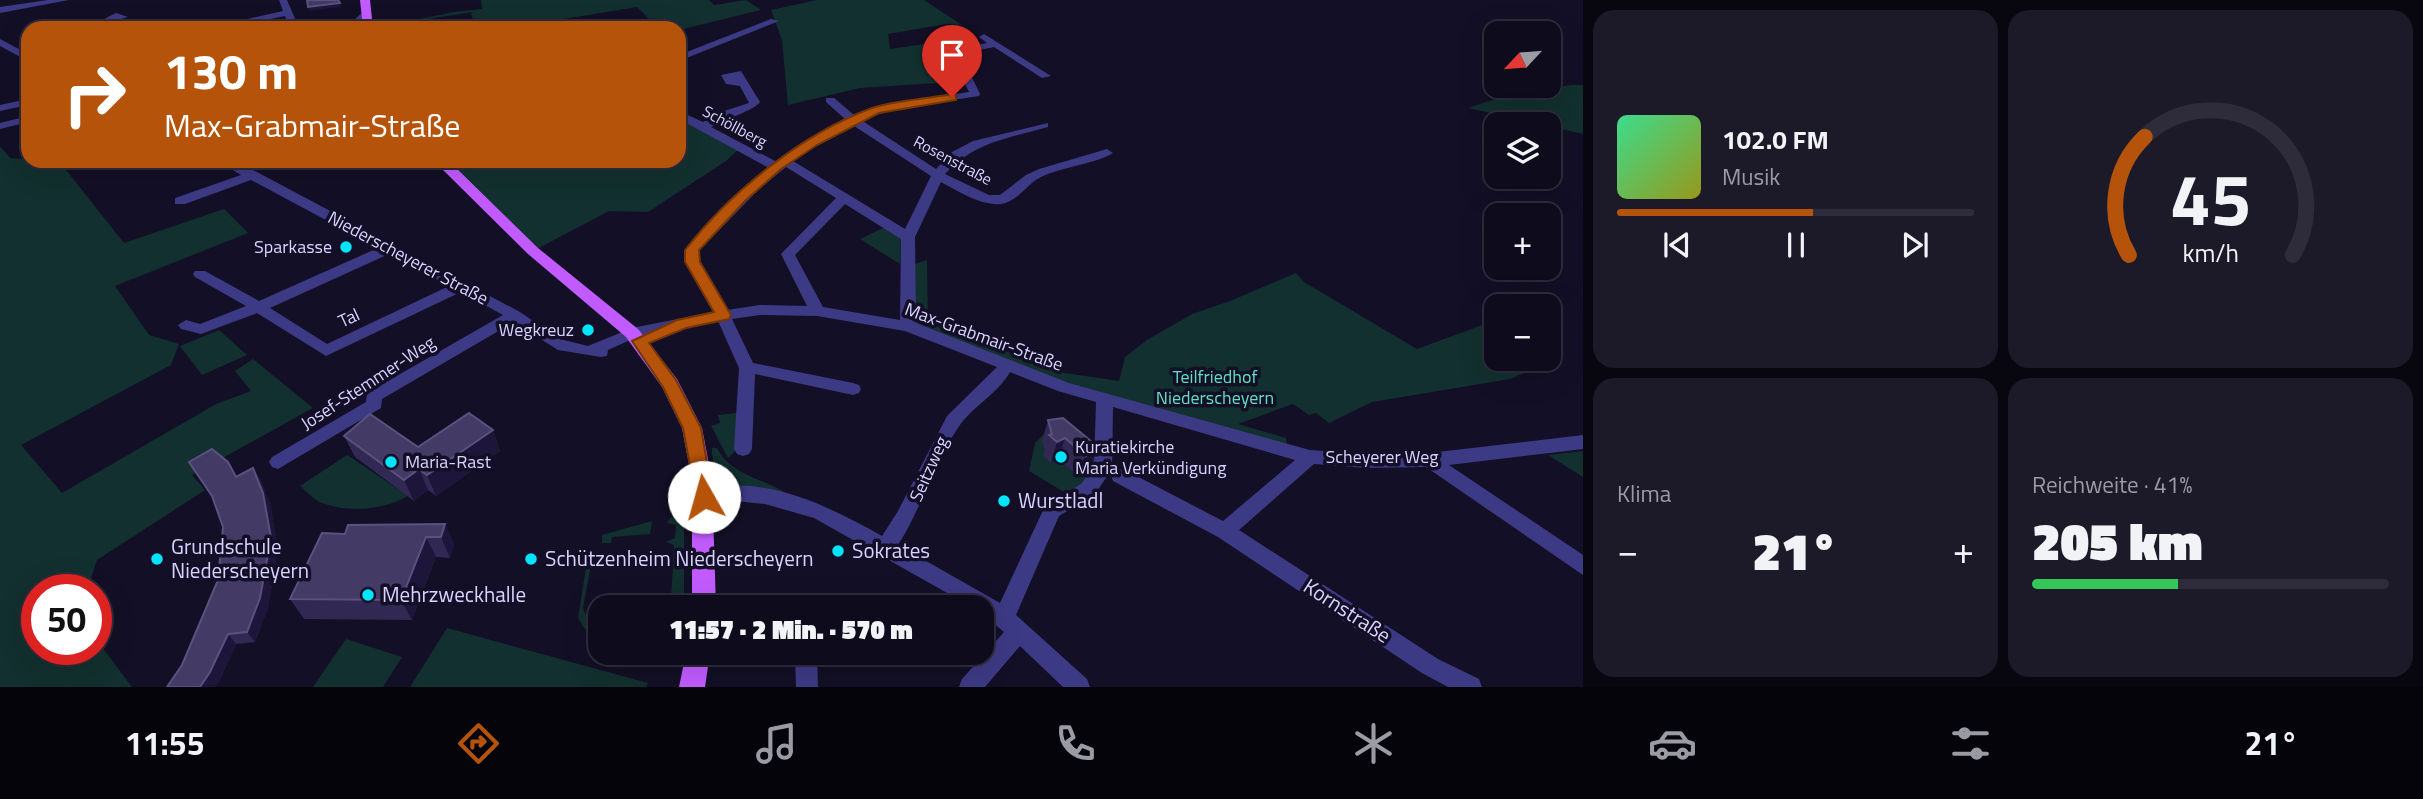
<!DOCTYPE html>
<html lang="de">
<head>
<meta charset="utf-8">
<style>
  body { margin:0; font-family:"Titillium Web",sans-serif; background:#1c1929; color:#f1f3f6; height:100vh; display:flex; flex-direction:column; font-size:26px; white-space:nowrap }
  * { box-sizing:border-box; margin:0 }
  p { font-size:23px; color:#9b9ba3 }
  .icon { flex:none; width:38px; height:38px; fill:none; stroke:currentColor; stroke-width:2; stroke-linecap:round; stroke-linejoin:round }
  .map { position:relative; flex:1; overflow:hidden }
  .side { display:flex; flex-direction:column; gap:10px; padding:10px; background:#08060f; width:840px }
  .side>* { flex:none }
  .banner { position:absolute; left:21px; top:21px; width:665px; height:147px; border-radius:21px; box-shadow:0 7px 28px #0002,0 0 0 2px #2e2b3b; background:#b45309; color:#fff; overflow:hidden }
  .needle { width:46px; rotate:244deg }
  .fabs { position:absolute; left:1484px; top:21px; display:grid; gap:14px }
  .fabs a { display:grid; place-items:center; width:77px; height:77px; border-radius:14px; background:#0e0b1c; box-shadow:0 7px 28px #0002,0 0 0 2px #2e2b3b; font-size:35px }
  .speed { position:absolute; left:21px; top:574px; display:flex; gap:14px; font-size:35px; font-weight:700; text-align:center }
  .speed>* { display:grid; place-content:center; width:91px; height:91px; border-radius:50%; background:#0e0b1c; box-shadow:0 7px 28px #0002,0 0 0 2px #2e2b3b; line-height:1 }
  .speed .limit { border:10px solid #d22; background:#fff; color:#111 }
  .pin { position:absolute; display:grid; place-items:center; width:60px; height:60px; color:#fff; margin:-72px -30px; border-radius:50% 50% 50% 0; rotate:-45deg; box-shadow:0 0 7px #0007 }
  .pin .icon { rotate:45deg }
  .me { position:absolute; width:77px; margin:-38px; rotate:353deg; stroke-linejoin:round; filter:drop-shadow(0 0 5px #0008) }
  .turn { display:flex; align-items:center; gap:24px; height:147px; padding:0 28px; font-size:32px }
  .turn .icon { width:91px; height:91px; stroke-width:2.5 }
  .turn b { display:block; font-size:49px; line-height:60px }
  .big { font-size:52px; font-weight:800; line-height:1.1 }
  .side .widget { flex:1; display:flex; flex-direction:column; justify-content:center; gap:10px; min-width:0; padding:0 24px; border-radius:21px; background:#1c1929 }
  .side .dial { align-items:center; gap:0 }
  .dial svg { height:182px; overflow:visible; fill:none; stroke:#2e2b3b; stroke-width:7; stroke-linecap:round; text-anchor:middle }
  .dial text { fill:#f1f3f6; stroke:none }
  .song { display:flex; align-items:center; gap:21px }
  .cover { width:84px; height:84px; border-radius:10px; background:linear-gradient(135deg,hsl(150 70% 55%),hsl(60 70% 35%)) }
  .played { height:7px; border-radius:4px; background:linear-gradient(90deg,#b45309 55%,#2e2b3b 55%) }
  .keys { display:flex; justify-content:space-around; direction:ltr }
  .heat { display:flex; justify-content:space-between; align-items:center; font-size:38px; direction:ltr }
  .charge { height:10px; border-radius:5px; background:linear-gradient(90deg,#34c759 41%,#2e2b3b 0) }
  .side .tiles { flex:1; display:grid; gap:10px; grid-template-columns:repeat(2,1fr) }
  .trip { position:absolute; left:588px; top:595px; width:406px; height:70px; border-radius:21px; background:#0e0b1c; box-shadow:0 7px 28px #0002,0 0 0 2px #2e2b3b; font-weight:800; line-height:70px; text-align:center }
  .tabs { display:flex; height:112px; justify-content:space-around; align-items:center; background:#06040b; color:#9b9ba3 }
  .tabs .icon { width:49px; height:49px }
  .tabs .active { color:#b45309 }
  .tabs b { font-size:32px; color:#f1f3f6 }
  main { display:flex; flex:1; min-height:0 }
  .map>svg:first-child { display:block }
</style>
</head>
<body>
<main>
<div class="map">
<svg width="1583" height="687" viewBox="0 0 1583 687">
  <rect width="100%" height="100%" fill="#130f26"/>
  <path fill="#12302f" d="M481 0H709L714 5 746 0 761 10 679 30 625 28 653 23 637 7 509 28H475L471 13 473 12 396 24 454 12 482 9Z
    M817 0H924L962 25 947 24 888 34 890 49 938 42 968 81 860 88 788 105 782 40 771 10Z
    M1571 85H1583V134L1468 108 1510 94Z
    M679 118 739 149 726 161 648 212 609 211 533 251 441 161H679Z
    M0 146 10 158 59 161 124 243 224 209 248 233 115 286 149 335 179 344 171 365 21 445 62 493 216 404 251 391 235 371 253 359 313 408 192 475 205 490 97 560 87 590H37V649H96V639L132 687H0Z
    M885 227 901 237 900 264 860 239Z
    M927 260 928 323 1065 373 1119 381 1125 357 1147 340 1192 314 1230 301 1296 273 1304 282 1417 349 1496 320V359H1549V348L1562 357 1510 379 1372 402 1329 423 1316 413 1309 415 1293 404 1238 424 1286 438 1287 445 1075 385 913 326 910 304 915 264Z
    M219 330 247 355 202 375 180 346Z
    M737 413 736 450 728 458 711 426 720 423 718 415Z
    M1047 431 1100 449 1096 473 1069 495 1029 471 1035 443Z
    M712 448H717C732 477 767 479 789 495 756 490 711 492 712 448Z
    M1583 451V477L1548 455Z
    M347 455 352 458 408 496C384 510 348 513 322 503 314 500 307 492 300 486Z
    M684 512V607H671L670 602 662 600 671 596 673 568 665 563 673 557 674 545 666 542 675 538 676 525 667 523 670 518Z
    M652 521 650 534 612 537 611 543H602V535Z
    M589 549H594L583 608 588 621 600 624V633L585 629 578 618Z
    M447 628 648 683 646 687H410Z
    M346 639 402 657 383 687H313Z"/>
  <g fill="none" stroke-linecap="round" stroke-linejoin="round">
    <path fill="#3d3a85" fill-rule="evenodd" d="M48 0H69L0 13V7Z
      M279 0H287L299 28H289L285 16 226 28H207L283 11Z
      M363 12 371 14 356 28H345Z
      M116 13 128 17 107 23 102 20Z
      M771 19 779 21 679 61V55Z
      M984 34 1051 76 1042 78 994 47 956 55 967 67 980 94 979 96 899 108 861 120 936 169 952 152 973 141 1048 123V127C1006 139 976 141 945 174L989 195H1000L1026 175 1039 169 1107 149 1113 153C1099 163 1061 167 1041 177 1028 183 1017 202 1001 204 981 206 958 191 941 182L915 237 916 323 1069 383 1310 450 1366 454 1429 453 1583 435V449L1449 465 1583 555V575L1426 467 1366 468 1314 464 1239 530 1438 659 1479 679 1482 687H1448L1422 673 1218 537 1113 481 1111 476 1113 471 1120 469 1127 471 1223 521 1295 460 1113 407 1112 469 1095 494 1059 516 1016 615 1087 679 1090 687H1063L1020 646 985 687H959L962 679 1004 632 982 614V607H972L814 518 765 504 735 501 704 505 697 502 695 497 697 492C759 471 829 506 882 536L898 511 947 416 997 367 905 331 817 316 760 315 732 319 753 363 853 383 859 385 861 389 859 393 853 395 755 374 752 449 749 454 743 456 737 454 734 449 739 368 718 321 637 337 608 350 607 356 601 357 558 350 514 322 382 399 381 408 278 469 272 467 269 462 272 457 366 402 367 393 503 315 461 292 326 356 257 313 201 334 181 329 178 325 186 320 200 324 246 306 195 277 193 274 195 271H205L259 301 378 248 251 180 185 204H175V198L241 175 218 161H233L257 172 520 312 560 339 588 346 632 328 713 312 685 262V250L727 206 769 168 679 119V111L703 122 721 112 749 103 740 86 726 84 721 75 741 71 760 102C755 110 723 120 711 127L777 162 818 133 845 119 826 102V98H834L854 115 899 102 969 92 957 68 934 42 942 40 952 50 987 43 979 37ZM851 124 931 176 905 229 793 161ZM786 167 836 198 781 254 807 306 760 305 727 310 699 262V251L757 191ZM845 204 901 239 900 320 823 307 795 255ZM389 254 449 286 327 344 270 308ZM1010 372 1058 391 1096 402 1094 467 1081 484 1045 506 1000 603 898 545C922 508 933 463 958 428 972 406 997 395 1010 372Z
      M0 39 28 54V61L0 46Z
      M28 99V105L0 111V105Z
      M28 116V122L0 129V123Z
      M803 598 824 600 828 607H793L796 600Z
      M795 653H817L818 687H796Z"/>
    <path fill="#c25bff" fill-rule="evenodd" d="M360 0H370L373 28H363Z
      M434 161H449L538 248 638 329 677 379 702 428 712 480 716 607H692V480L682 428 662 387 626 337 528 254Z
      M686 653H710L705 687H679Z"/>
  </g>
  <path fill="#312854" d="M1048 420 1098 447 1090 468 1079 477 1058 459 1051 463 1043 456 1045 450 1042 441Z
    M493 430 500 451 436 496 428 490 414 501 355 457 344 436 418 447Z
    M237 476 260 479 270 504 278 548 268 608 255 642 236 644 219 682 182 665 218 580 223 527 212 496Z
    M445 524 454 544 450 558 436 557 412 620 304 619 290 599 345 534Z"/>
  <path fill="#1d163a" d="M340 3 341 7 309 11 308 7Z
    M493 430 500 451 436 496 427 475Z
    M1065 438 1058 459 1051 463 1057 442Z
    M1098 447 1090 468 1079 477 1086 456Z
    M253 468 260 479 270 504 278 548 268 608 255 642 247 632Z
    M419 469 428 490 414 501 404 480Z
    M445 524 454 544 450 558 441 537Z
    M426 537 436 557 412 620 401 600Z
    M228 634 236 644 219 682 215 687H200Z"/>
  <path fill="#433a66" stroke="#5a527e" stroke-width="2" d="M307 0H338L340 3 308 7Z
    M469 413 493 430 427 475 419 469 404 480 344 436 370 414 418 447Z
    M1063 418 1098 447 1086 456 1065 438 1057 442 1049 435 1052 434 1048 420Z
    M212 449 228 462 236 477 253 468 263 493 271 538 260 598 247 632 228 634 210 672 200 687H167L182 665 218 580 223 527 212 496 189 462Z
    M445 524 441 537H426L401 600 290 599 322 533 345 534 348 525Z"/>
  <path fill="#b45309" stroke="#753606" stroke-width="2" d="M952 94 956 95V100L879 113 817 145 781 169 746 200 699 250 700 262 731 315 729 319 686 328 649 343 676 380 701 428 713 497 710 503H697L683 428 663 387 632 341 677 320 714 312 685 262V250C730 192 803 133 872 108 897 100 927 99 952 94Z"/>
  <g fill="#00e5ff" stroke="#130f26" stroke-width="2.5">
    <circle cx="346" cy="247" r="7"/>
    <circle cx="588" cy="330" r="7"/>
    <circle cx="1061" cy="457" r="7"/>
    <circle cx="391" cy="462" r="7"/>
    <circle cx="1004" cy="501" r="7"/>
    <circle cx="838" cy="551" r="7"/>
    <circle cx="157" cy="559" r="7"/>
    <circle cx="531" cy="559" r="7"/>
    <circle cx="368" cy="595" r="7"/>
  </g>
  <g text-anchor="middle" stroke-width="7" stroke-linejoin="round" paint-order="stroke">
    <g font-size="16" fill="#d9d4ff" stroke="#130f26">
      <text transform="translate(735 126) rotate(28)" y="6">Schöllberg</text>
      <text transform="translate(953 160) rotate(28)" y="6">Rosenstraße</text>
    </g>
    <g font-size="18" fill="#d9d4ff" stroke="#130f26" text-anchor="end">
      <text x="332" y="253">Sparkasse</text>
      <text x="574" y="336">Wegkreuz</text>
      <text x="1075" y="453" text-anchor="start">Kuratiekirche<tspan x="1075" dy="21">Maria Verkündigung</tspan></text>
      <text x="405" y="468" text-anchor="start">Maria-Rast</text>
    </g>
    <g font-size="18" fill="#d9d4ff" stroke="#130f26">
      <text transform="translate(408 258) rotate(28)" y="6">Niederscheyerer Straße</text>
      <text transform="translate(349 318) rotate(-25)" y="6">Tal</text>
      <text transform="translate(984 337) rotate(20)" y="6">Max-Grabmair-Straße</text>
      <text transform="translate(368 383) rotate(-33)" y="6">Josef-Stemmer-Weg</text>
      <text x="1382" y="463">Scheyerer Weg</text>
      <text transform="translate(929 469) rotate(-66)" y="6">Seitzweg</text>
    </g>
    <g font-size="18" fill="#5fe0c0" stroke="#130f26">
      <text x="1215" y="383">Teilfriedhof<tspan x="1215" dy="21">Niederscheyern</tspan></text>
    </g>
    <g font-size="21" fill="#d9d4ff" stroke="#130f26" text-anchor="start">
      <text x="1018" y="508">Wurstladl</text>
      <text x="171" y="554">Grundschule<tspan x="171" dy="24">Niederscheyern</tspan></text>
      <text x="852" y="558">Sokrates</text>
      <text x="545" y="566">Schützenheim Niederscheyern</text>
      <text x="382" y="602">Mehrzweckhalle</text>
    </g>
    <g font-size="21" fill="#d9d4ff" stroke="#130f26">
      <text transform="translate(1347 611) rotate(33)" y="7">Kornstraße</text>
    </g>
  </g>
</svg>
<div class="fabs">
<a><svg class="needle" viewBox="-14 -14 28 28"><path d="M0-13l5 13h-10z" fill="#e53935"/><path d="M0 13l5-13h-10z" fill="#9b9ba3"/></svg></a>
<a><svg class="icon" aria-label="layers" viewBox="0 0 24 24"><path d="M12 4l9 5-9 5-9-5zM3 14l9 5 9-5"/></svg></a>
<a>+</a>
<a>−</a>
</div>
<div class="speed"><div class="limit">50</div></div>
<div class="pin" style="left:952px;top:97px;background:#d93025"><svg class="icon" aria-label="arrive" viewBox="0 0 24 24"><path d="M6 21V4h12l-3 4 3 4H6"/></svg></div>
<svg class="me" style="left:704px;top:497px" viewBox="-20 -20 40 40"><circle r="19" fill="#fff"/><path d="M0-13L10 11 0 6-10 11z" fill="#b45309"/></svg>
<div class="trip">11:57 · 2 Min. · 570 m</div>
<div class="banner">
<div class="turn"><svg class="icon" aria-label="right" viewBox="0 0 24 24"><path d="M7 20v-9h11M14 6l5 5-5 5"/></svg><div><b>130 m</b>Max-Grabmair-Straße</div></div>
</div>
</div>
<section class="side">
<div class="tiles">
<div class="widget">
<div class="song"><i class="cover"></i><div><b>102.0 FM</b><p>Musik</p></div></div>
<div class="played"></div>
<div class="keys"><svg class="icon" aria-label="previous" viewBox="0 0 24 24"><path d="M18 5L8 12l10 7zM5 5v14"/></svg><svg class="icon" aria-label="pause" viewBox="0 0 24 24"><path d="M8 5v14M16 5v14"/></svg><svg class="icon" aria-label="next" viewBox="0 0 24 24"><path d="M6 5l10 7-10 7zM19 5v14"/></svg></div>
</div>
<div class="widget dial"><svg viewBox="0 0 100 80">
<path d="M14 69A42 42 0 1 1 86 69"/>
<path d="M14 69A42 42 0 0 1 21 17" stroke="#b45309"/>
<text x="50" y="56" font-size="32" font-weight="700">45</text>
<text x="50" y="72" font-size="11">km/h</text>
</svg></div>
<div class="widget"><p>Klima</p>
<div class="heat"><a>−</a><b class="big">21°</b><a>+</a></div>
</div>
<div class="widget"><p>Reichweite · 41%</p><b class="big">205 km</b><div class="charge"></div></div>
</div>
</section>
</main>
<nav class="tabs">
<b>11:55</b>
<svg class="icon active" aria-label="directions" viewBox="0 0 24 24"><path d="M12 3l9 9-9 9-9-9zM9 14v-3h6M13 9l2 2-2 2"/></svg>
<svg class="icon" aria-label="music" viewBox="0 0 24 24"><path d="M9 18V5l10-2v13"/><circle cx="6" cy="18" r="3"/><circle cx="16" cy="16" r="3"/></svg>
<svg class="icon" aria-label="phone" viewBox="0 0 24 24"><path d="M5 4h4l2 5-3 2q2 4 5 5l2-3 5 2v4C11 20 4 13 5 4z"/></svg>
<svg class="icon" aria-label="climate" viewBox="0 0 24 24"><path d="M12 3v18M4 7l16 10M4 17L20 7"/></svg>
<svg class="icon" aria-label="car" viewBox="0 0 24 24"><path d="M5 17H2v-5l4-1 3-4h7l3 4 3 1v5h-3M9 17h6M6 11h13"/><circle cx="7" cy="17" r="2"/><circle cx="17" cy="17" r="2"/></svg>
<svg class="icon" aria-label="filters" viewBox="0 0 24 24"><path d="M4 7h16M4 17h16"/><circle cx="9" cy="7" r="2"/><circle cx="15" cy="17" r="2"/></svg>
<b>21°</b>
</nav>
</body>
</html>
